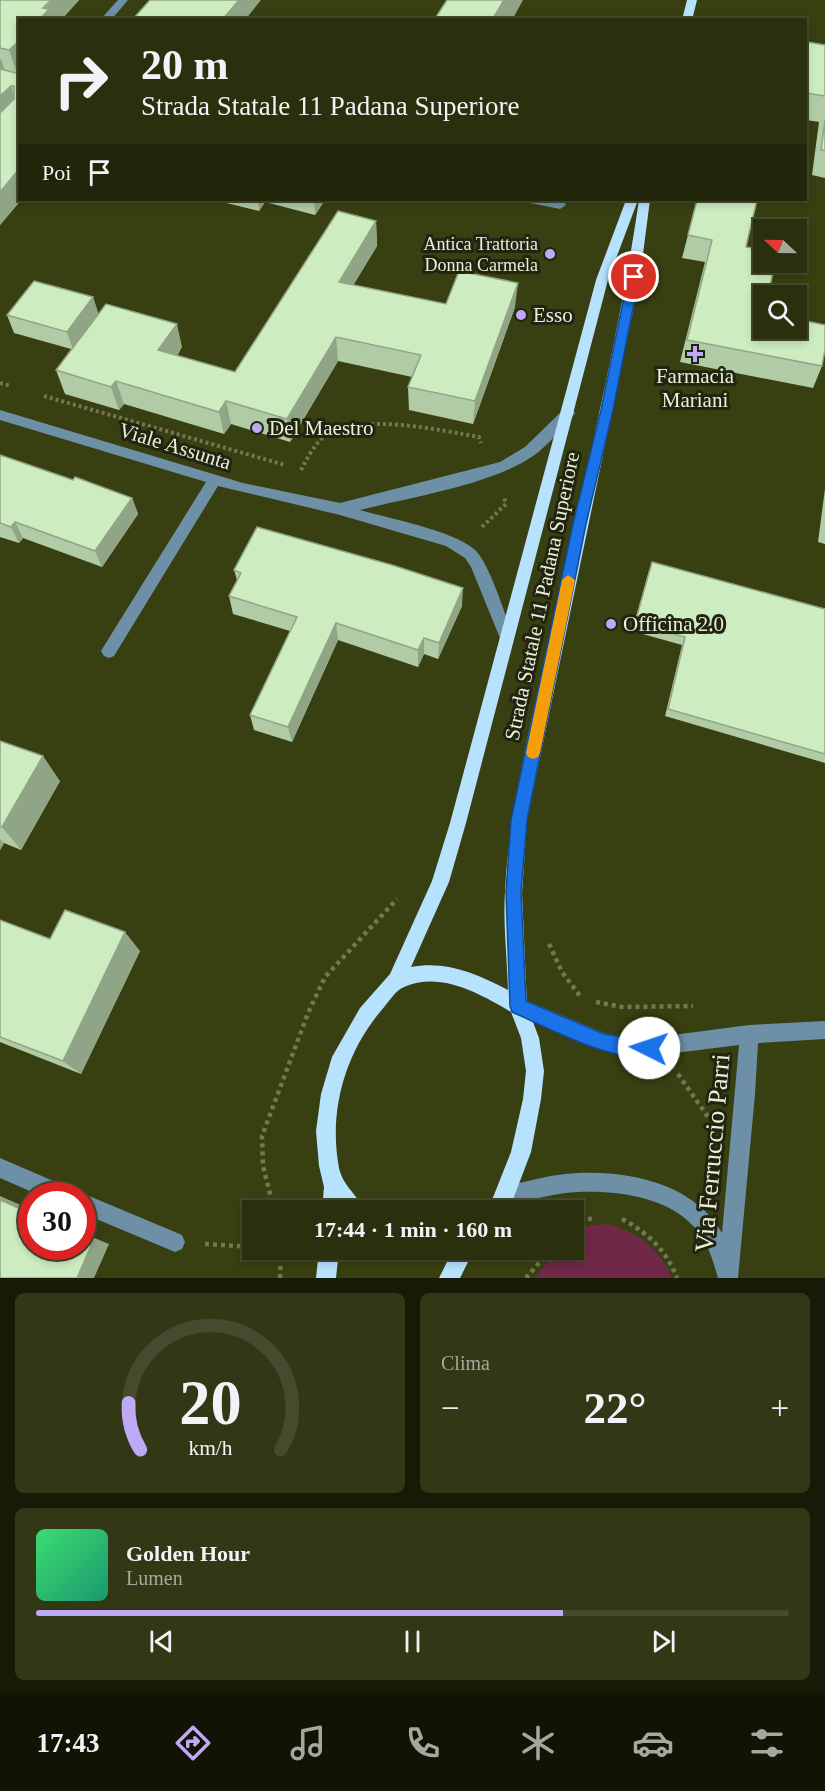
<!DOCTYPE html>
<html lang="it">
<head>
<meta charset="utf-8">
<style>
  body { margin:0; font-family:Georgia,serif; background:#323716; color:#f1f3f6; height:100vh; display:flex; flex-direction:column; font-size:22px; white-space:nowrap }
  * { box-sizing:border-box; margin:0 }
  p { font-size:20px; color:#a5a99d }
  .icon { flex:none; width:33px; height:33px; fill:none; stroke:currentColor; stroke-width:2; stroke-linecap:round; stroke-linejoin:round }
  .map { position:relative; height:1278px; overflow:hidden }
  .drawer { display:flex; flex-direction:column; gap:15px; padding:15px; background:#171a07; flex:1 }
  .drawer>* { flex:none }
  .top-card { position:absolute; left:18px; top:18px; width:789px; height:183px; border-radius:0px; box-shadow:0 3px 9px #0003,0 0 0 2px #464a2e; background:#2a2f0d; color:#f1f3f6; overflow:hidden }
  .needle { width:39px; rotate:292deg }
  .fabs { position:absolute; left:753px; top:219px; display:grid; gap:12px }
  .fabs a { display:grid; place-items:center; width:54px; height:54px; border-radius:0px; background:#2a2f0d; box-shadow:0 3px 9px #0003,0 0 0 2px #464a2e; font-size:30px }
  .speed { position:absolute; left:18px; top:1182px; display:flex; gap:12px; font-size:30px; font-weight:700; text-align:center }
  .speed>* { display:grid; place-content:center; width:78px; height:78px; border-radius:50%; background:#2a2f0d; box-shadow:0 3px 9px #0003,0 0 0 2px #464a2e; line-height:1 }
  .speed .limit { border:9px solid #d22; background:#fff; color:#111 }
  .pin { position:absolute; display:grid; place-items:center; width:51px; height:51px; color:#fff; margin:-26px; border:3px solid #fff; border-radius:50%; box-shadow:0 2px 6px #0007 }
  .me { position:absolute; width:66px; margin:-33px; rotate:274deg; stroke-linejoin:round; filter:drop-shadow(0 0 4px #0008) }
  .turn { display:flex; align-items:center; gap:21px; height:126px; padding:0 24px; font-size:27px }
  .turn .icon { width:78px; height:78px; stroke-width:2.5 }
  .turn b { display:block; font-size:42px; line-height:51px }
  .then { display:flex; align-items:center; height:57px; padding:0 24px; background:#0003; gap:12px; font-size:22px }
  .big { font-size:45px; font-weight:700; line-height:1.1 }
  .drawer .tile { flex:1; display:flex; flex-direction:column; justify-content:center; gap:9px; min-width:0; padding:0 21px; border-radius:9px; background:#323716 }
  .drawer .dial { align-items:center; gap:0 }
  .dial svg { height:156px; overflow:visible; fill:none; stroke:#464a2e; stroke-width:7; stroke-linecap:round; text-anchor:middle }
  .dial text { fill:#f1f3f6; stroke:none }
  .song { display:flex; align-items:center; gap:18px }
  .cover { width:72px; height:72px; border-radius:9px; background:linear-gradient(135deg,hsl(140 70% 55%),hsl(160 70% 35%)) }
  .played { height:6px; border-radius:3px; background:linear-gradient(90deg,#bea9f5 70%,#464a2e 70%) }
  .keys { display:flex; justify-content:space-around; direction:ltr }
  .heat { display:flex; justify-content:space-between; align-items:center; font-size:33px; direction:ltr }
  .drawer .tiles { flex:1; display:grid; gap:15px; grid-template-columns:1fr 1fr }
  .tile:last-child { grid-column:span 2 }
  .trip { position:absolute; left:242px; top:1200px; width:342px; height:60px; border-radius:0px; background:#2a2f0d; box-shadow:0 3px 9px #0003,0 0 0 2px #464a2e; font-weight:700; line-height:60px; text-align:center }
  .tabs { display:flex; height:96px; justify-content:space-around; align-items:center; background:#111305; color:#a5a99d }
  .tabs .icon { width:42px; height:42px }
  .tabs .current { color:#bea9f5 }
  .tabs b { font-size:27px; color:#f1f3f6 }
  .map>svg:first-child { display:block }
</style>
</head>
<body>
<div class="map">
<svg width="825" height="1278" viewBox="0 0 825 1278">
  <rect width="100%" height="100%" fill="#383f11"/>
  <path fill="#6f2846" d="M608 1224C638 1232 661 1250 672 1278H534L559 1250H573V1233L592 1225Z"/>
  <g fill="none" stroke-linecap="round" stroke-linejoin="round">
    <path stroke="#727952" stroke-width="4" stroke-dasharray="3 3" stroke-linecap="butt" d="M0 383 11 386
      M44 396 285 465
      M301 470C307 459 314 444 325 436 360 412 439 430 479 437L481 443
      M482 527 506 504 504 497"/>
    <path stroke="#727952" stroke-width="4.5" stroke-dasharray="4 4" stroke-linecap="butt" d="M549 944 562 972 580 996
      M596 1002 622 1007 693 1006
      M678 1074 708 1117
      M274 1210 263 1166 262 1136 308 1013 325 977 397 899
      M622 1219C648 1233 666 1250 677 1278
      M573 1225 595 1217
      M205 1244 252 1247
      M280 1278 281 1250
      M526 1278 550 1250"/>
    <path fill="#6d90a6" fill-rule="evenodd" d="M118 0H128L111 20H100Z
      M529 200 564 202 566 205 560 209 530 203Z
      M568 408 573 410 575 413 573 416C560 429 548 446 533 456 491 485 411 497 360 510 391 519 451 530 474 549 489 561 506 618 514 638L512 643 507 644 502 643 471 567 465 558 446 546 340 515 218 486 114 656 109 658 104 656 101 651 104 646 206 482 0 420V410L243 483 340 503 500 462 525 447 563 410Z
      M518 997 604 1033 635 1040 749 1025 825 1021V1039L758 1043 755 1094 738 1278H718C713 1260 708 1243 695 1228 666 1194 607 1189 565 1193 545 1196 526 1201 506 1206L499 1203 496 1196 499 1189 506 1186C526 1182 545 1176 565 1174 621 1168 693 1181 722 1233L739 1045 635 1058 604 1051 512 1012 509 1006 512 1000Z
      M0 1158 72 1189 75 1196H41L0 1178Z
      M82 1193 182 1235 185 1242 182 1249 175 1252 82 1213V1196H76Z"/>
    <path fill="#b7e2fd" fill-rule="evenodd" d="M687 0H697L692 20H682Z
      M626 200H638L608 280 466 823 449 882 411 967C446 960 478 974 508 990 507 958 503 923 505 891 509 815 527 741 543 667 576 511 616 357 639 200H650L640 277 527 820 522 893 527 1006 539 1038 544 1071 541 1099 531 1152 509 1210H488L511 1152 523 1099 526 1071 521 1038 511 1012C480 994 441 971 404 987 396 990 390 1000 385 1006 346 1050 328 1109 339 1168 343 1186 357 1194 364 1210H322L324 1187 319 1166 316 1131 321 1094 332 1057 360 1008 390 974 432 881 450 823 596 280Z
      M319 1250H339L336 1278H316Z
      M453 1250H474L460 1278H439Z"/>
  </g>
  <path fill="#b0cba5" d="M0 0H79L61 20H20L17 73 20 74 21 200 0 225Z
    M807 42 825 45V178L812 175 819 122 806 120V48Z
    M214 200H325L315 215 265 202 259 211Z
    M697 200 746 247 764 296V328L822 366 813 388 680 362 705 262 682 258Z
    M376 221 377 246 353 285 446 304 515 307 473 424 409 410 408 387 412 377 338 361 290 442 231 424 224 434 124 404 119 410 65 394 56 370 71 349 14 333 7 315 93 297 98 314 182 347 177 356 235 372Z
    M0 455 73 480 132 498 138 514 102 567 23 538 19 543 0 537Z
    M825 489V544L818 542Z
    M234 570 462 606 438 659 424 654 418 667 338 640 292 742 254 730 250 715 290 631 233 614 229 596 237 580Z
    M649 571 825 609V763L665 716 682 645 632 631Z
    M0 741 60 781 21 850 4 843 0 850Z
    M0 920 50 939 140 951 81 1074 0 1042Z"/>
  <path fill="#90a586" d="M51 0H79L61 20H39L43 8Z
    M239 0H261L245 20H222Z
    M504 0H523L512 20H492Z
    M20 40V70L17 73 9 50Z
    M1 59 9 82 0 90V60Z
    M11 86 18 109 0 126V96Z
    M20 168V200H21L0 225V192Z
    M258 200H264L265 202 259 211Z
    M314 200H325L315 215Z
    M376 221 377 246 341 306 339 282Z
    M518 283 515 307 473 424 475 401Z
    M93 297 99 315 73 350 67 332Z
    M177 324 182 347 164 374 158 350Z
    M336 337 338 361 290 442 287 419Z
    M116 381 124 404 119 410 111 387Z
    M226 401 231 424 224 434 219 412Z
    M132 498 138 514 102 567 95 551Z
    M15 522 23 538 19 543 11 527Z
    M463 588 462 606 438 659 439 643Z
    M336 623 338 640 292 742 288 727Z
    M424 638V654L418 667V650Z
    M43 756 60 781 21 850 2 827Z
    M0 839 4 843 0 850Z
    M125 932 140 951 81 1074 63 1061Z
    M0 1196 32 1210V1214L0 1200Z
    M82 1233 109 1244 94 1278H77Z"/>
  <path fill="#cdecc0" stroke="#90a586" stroke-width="1.5" d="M0 0H51L43 8 49 9 39 20H20V40L9 50 0 48Z
    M150 0H239L222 20H132Z
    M447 0H504L492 20H434Z
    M807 42 825 45V96L806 93V55Z
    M0 69 20 74V168L0 192V113L14 99V86H11L0 96Z
    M825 120V150H821Z
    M697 200H757L746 247 764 250V262H775L768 296H764V328H796V319L825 325V349L822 366 687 340 712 240 688 235Z
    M338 211 376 221 339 282 446 304 459 271 518 283 475 401 408 387 421 355 336 337 287 419 226 401 219 412 116 381 111 387 56 370 106 304 177 324 158 350 235 372Z
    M34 281 93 297 67 332 7 315Z
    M0 455 73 480 75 477 132 498 95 551 15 522 11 527 0 523Z
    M257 527 392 565 463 588 439 643 424 638 418 650 336 623 288 727 250 715 297 617 229 596 241 573 234 570Z
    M652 562 825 609V754L668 709 685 637 635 623Z
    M0 741 43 756 2 827H0Z
    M65 910 125 932 63 1061 0 1037V920L50 939Z
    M0 1200 32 1214V1246H82V1237L93 1241 77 1278H0Z"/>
  <path fill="#1a73e8" stroke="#114b97" stroke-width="1.5" d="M634 273 639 277 613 410 586 524 527 820 521 892 526 1001 604 1034 655 1042 657 1048 655 1054C621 1068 545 1026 512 1012L510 1006 506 892 511 820 573 524 601 410 628 277Z"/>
  <path fill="#f59e0b" d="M568 575 575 580 540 753 538 757 533 759 528 757 526 753 562 580Z"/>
  <g fill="#bea9f5" stroke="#212411" stroke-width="2">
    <circle cx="550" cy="254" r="6"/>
    <circle cx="521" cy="315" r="6"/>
    <path d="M692 345h6v6h6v6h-6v6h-6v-6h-6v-6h6z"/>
    <circle cx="257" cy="428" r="6"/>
    <circle cx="611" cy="624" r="6"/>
  </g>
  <g text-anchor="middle" stroke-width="6" stroke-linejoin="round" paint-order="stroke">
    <g font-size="18" fill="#eaefd6" stroke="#212411" text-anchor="end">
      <text x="538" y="250">Antica Trattoria<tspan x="538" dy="21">Donna Carmela</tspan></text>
    </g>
    <g font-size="21" fill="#eaefd6" stroke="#212411" text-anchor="start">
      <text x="533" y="322">Esso</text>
      <text x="695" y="383" text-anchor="middle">Farmacia<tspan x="695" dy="24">Mariani</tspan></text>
      <text x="269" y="435">Del Maestro</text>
      <text x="623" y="631">Officina 2.0</text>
    </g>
    <g font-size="21" fill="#eaefd6" stroke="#212411">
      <text transform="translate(175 446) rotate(17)" y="7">Viale Assunta</text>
      <text transform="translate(542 596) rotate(-78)" y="7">Strada Statale 11 Padana Superiore</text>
    </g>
    <g font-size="26" fill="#eaefd6" stroke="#212411">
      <text transform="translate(712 1153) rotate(-85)" y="9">Via Ferruccio Parri</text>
    </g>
  </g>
</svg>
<div class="fabs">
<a><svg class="needle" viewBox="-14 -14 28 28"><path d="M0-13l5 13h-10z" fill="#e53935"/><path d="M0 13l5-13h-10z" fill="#a5a99d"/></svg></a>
<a><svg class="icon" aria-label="search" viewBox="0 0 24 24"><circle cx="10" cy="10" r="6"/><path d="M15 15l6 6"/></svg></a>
</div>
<div class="speed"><div class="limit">30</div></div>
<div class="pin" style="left:634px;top:277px;background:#d93025"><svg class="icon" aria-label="arrive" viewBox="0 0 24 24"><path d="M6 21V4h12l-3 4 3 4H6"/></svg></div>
<svg class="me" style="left:649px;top:1048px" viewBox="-20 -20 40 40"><circle r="19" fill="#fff"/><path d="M0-13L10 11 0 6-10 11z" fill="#1a73e8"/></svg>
<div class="trip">17:44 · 1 min · 160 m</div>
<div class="top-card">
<div class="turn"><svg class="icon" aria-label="right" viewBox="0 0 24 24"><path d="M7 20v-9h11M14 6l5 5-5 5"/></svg><div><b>20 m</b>Strada Statale 11 Padana Superiore</div></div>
<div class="then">Poi<svg class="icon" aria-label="arrive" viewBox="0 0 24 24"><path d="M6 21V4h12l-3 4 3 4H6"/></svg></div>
</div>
</div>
<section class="drawer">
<div class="tiles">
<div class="tile dial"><svg viewBox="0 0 100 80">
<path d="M14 69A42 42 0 1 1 86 69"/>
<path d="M14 69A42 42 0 0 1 8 45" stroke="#bea9f5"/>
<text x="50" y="56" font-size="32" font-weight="700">20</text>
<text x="50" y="72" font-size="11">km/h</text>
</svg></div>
<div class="tile"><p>Clima</p>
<div class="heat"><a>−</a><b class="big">22°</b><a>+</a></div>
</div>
<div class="tile">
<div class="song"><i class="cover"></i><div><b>Golden Hour</b><p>Lumen</p></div></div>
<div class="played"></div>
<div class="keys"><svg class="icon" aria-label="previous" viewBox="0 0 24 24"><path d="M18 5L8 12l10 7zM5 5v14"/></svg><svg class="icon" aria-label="pause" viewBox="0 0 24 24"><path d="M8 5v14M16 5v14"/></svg><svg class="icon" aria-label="next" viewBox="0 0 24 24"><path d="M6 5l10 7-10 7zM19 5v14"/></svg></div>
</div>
</div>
</section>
<nav class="tabs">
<b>17:43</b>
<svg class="icon current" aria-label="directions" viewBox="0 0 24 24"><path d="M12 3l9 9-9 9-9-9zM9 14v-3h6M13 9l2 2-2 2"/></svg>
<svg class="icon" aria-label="music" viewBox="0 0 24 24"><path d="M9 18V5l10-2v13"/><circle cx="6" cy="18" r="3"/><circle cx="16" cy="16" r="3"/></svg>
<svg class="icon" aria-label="phone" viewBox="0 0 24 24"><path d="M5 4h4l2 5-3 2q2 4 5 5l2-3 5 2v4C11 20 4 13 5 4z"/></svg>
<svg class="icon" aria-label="climate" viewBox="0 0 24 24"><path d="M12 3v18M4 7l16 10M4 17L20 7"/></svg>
<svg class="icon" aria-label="car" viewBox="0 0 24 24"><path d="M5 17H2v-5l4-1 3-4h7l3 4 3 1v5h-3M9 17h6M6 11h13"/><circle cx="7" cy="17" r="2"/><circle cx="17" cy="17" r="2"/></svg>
<svg class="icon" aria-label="filters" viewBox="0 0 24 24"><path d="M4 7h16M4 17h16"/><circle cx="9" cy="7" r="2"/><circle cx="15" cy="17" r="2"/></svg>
</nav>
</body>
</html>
